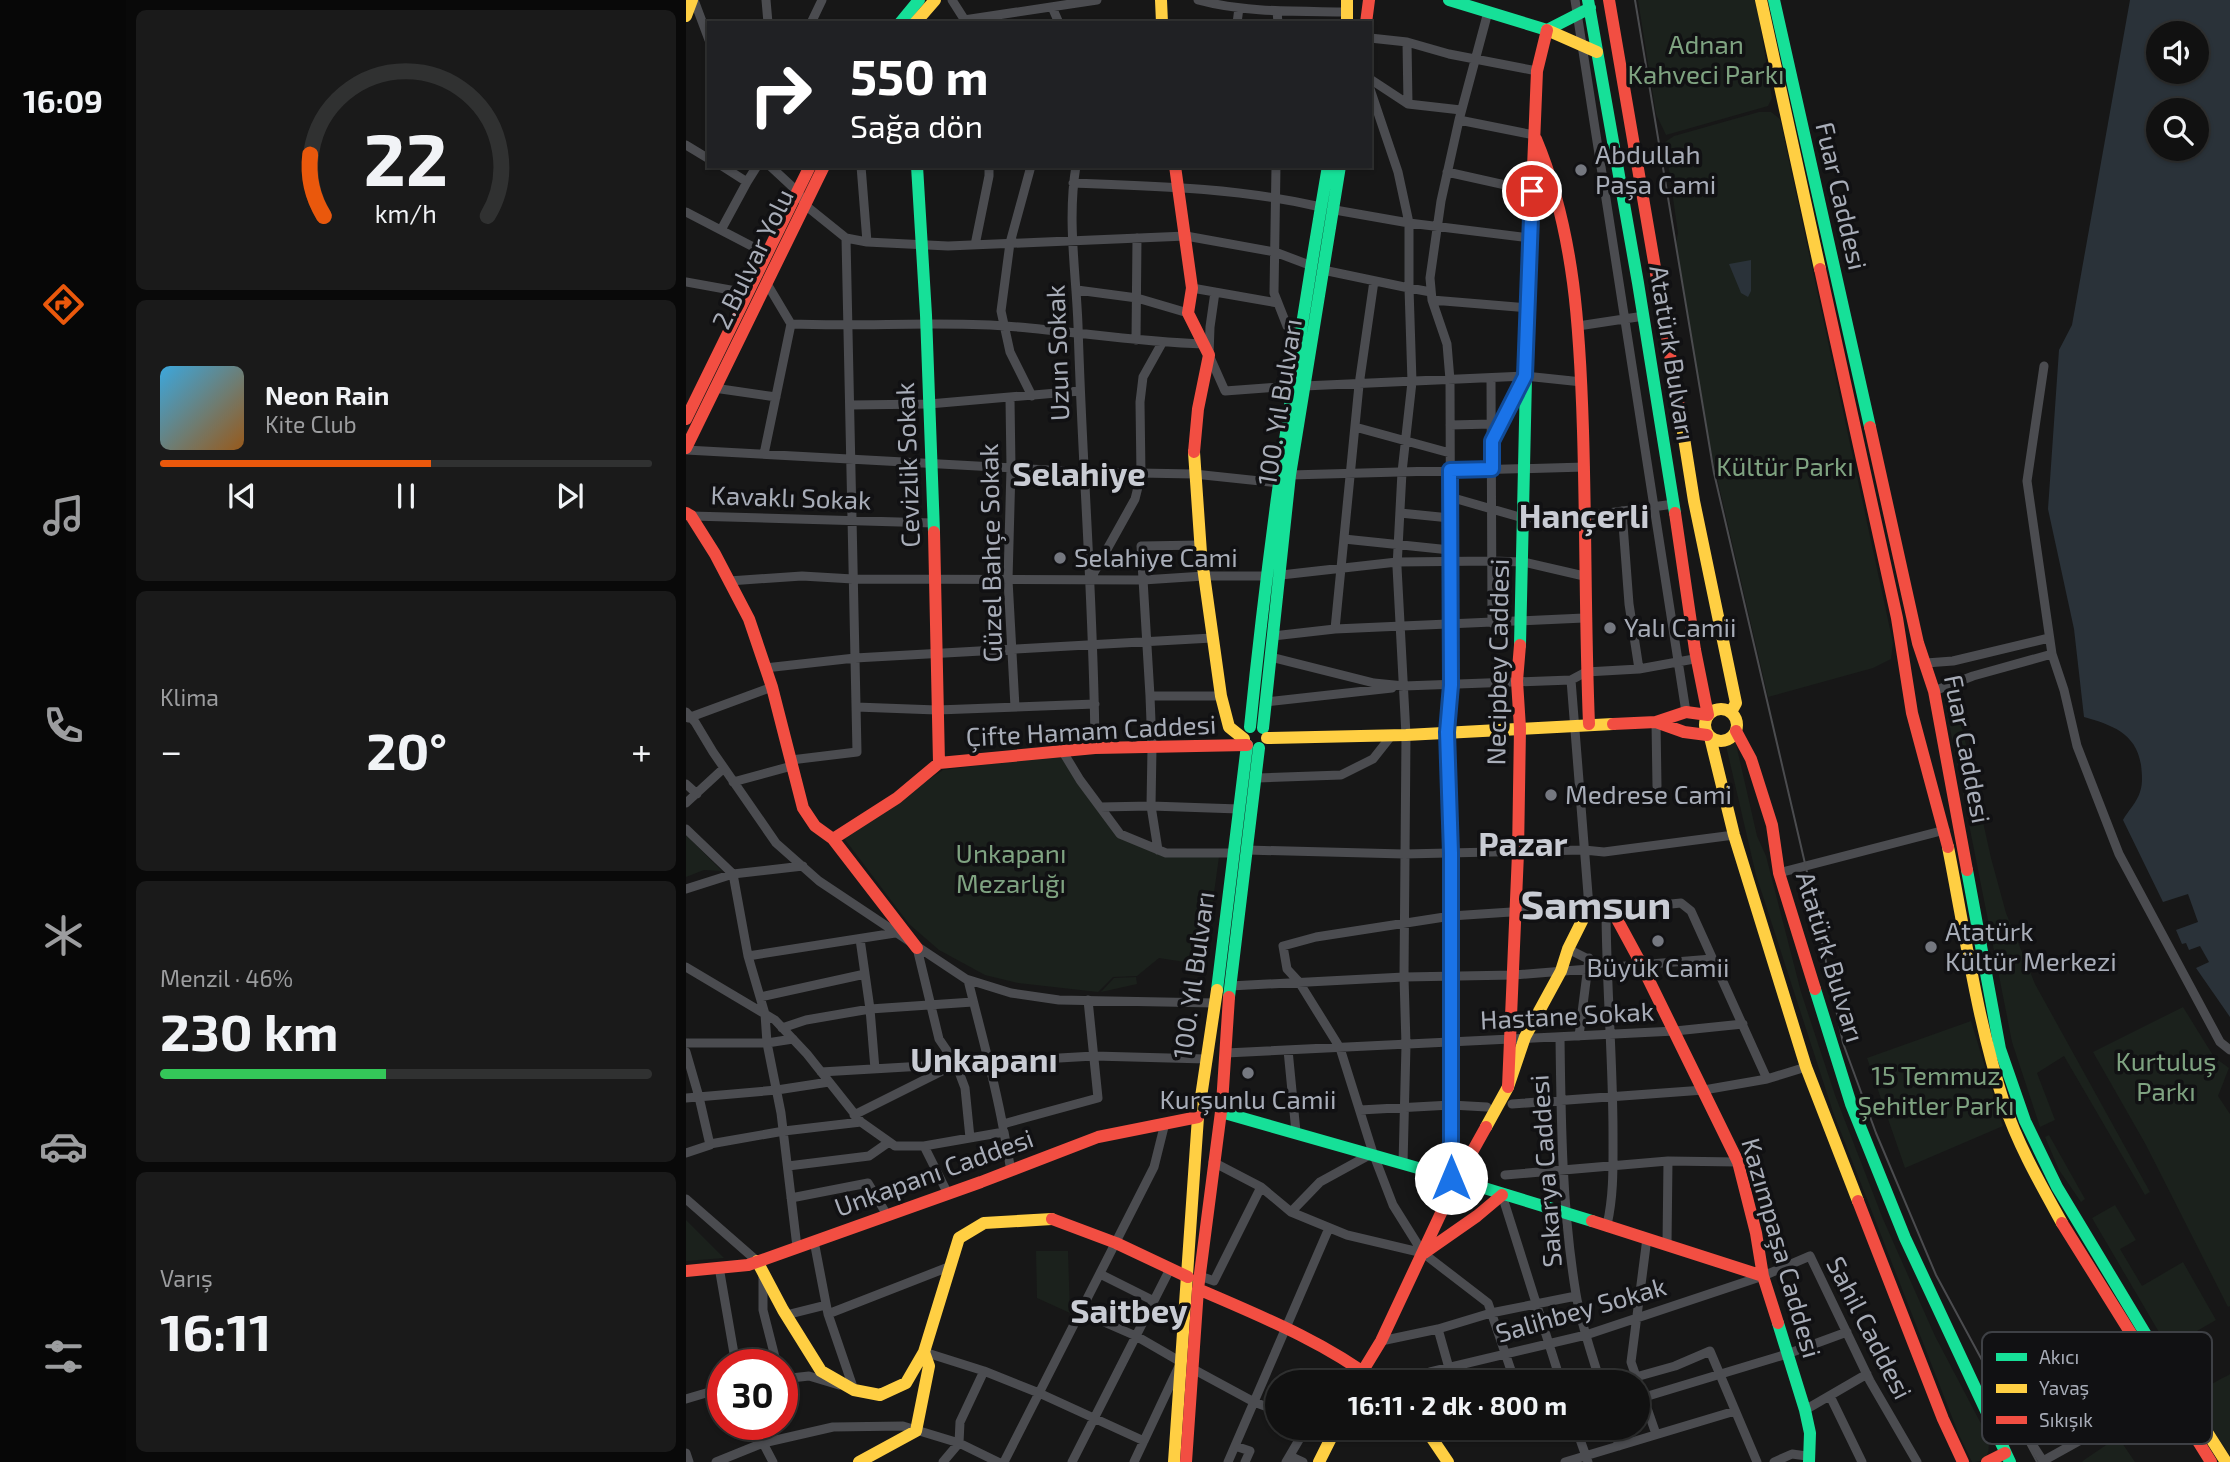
<!DOCTYPE html>
<html lang="tr">
<head>
<meta charset="utf-8">
<style>
  body { margin:0; font-family:"Exo 2",sans-serif; background:#1a1a1a; color:#f1f3f6; height:100vh; display:flex; flex-direction:column; font-size:26px; white-space:nowrap }
  * { box-sizing:border-box; margin:0 }
  p { font-size:23px; color:#9c9d9f }
  .icon { flex:none; width:38px; height:38px; fill:none; stroke:currentColor; stroke-width:2; stroke-linecap:round; stroke-linejoin:round }
  .map { position:relative; flex:1; overflow:hidden }
  .sheet { display:flex; flex-direction:column; gap:10px; padding:10px; background:#090909; width:560px }
  .sheet>* { flex:none }
  .hud { position:absolute; left:21px; top:21px; width:665px; height:147px; border-radius:0px; box-shadow:0 2px 5px #0004,0 0 0 2px #303131; background:#202124; color:#fff; overflow:hidden }
  .controls { position:absolute; left:1460px; top:21px; display:grid; gap:14px }
  .controls a { display:grid; place-items:center; width:63px; height:63px; border-radius:50%; background:#111; box-shadow:0 2px 5px #0004,0 0 0 2px #303131; font-size:35px }
  .speed { position:absolute; left:21px; top:1349px; display:flex; gap:14px; font-size:35px; font-weight:700; text-align:center }
  .speed>* { display:grid; place-content:center; width:91px; height:91px; border-radius:50%; background:#111; box-shadow:0 2px 5px #0004,0 0 0 2px #303131; line-height:1 }
  .speed .limit { border:10px solid #d22; background:#fff; color:#111 }
  .pin { position:absolute; display:grid; place-items:center; width:60px; height:60px; color:#fff; margin:-30px; border:4px solid #fff; border-radius:50%; box-shadow:0 2px 7px #0007 }
  .me { position:absolute; width:77px; margin:-38px; rotate:0deg; stroke-linejoin:round; filter:drop-shadow(0 0 5px #0008) }
  .turn { display:flex; align-items:center; gap:24px; height:147px; padding:0 28px; font-size:32px }
  .turn .icon { width:91px; height:91px; stroke-width:2.5 }
  .turn b { display:block; font-size:49px; line-height:60px }
  .big { font-size:52px; font-weight:700; line-height:1.1 }
  .sheet .widget { flex:1; display:flex; flex-direction:column; justify-content:center; gap:10px; min-width:0; padding:0 24px; border-radius:10px; background:#1a1a1a }
  .sheet .dial { align-items:center; gap:0 }
  .dial svg { height:182px; overflow:visible; fill:none; stroke:#303131; stroke-width:7; stroke-linecap:round; text-anchor:middle }
  .dial text { fill:#f1f3f6; stroke:none }
  .song { display:flex; align-items:center; gap:21px }
  .cover { width:84px; height:84px; border-radius:10px; background:linear-gradient(135deg,hsl(200 70% 55%),hsl(30 70% 35%)) }
  .played { height:7px; border-radius:4px; background:linear-gradient(90deg,#ea580c 55%,#303131 55%) }
  .keys { display:flex; justify-content:space-around; direction:ltr }
  .heat { display:flex; justify-content:space-between; align-items:center; font-size:38px; direction:ltr }
  .charge { height:10px; border-radius:5px; background:linear-gradient(90deg,#34c759 46%,#303131 0) }
  .trip { position:absolute; left:579px; top:1370px; width:385px; height:70px; border-radius:35px; background:#111; box-shadow:0 2px 5px #0004,0 0 0 2px #303131; font-weight:700; line-height:70px; text-align:center }
  main { display:flex; flex:1; min-height:0 }
  .menu { display:flex; flex-direction:column; width:126px; justify-content:space-around; align-items:center; background:#070707; color:#9c9d9f }
  .menu .icon { width:49px; height:49px }
  .menu .selected { color:#ea580c }
  .menu b { font-size:32px; color:#f1f3f6 }
  .map>svg:first-child { display:block }
</style>
</head>
<body>
<main>
<nav class="menu">
<b>16:09</b>
<svg class="icon selected" aria-label="directions" viewBox="0 0 24 24"><path d="M12 3l9 9-9 9-9-9zM9 14v-3h6M13 9l2 2-2 2"/></svg>
<svg class="icon" aria-label="music" viewBox="0 0 24 24"><path d="M9 18V5l10-2v13"/><circle cx="6" cy="18" r="3"/><circle cx="16" cy="16" r="3"/></svg>
<svg class="icon" aria-label="phone" viewBox="0 0 24 24"><path d="M5 4h4l2 5-3 2q2 4 5 5l2-3 5 2v4C11 20 4 13 5 4z"/></svg>
<svg class="icon" aria-label="climate" viewBox="0 0 24 24"><path d="M12 3v18M4 7l16 10M4 17L20 7"/></svg>
<svg class="icon" aria-label="car" viewBox="0 0 24 24"><path d="M5 17H2v-5l4-1 3-4h7l3 4 3 1v5h-3M9 17h6M6 11h13"/><circle cx="7" cy="17" r="2"/><circle cx="17" cy="17" r="2"/></svg>
<svg class="icon" aria-label="filters" viewBox="0 0 24 24"><path d="M4 7h16M4 17h16"/><circle cx="9" cy="7" r="2"/><circle cx="15" cy="17" r="2"/></svg>
</nav>
<section class="sheet">
<div class="widget dial"><svg viewBox="0 0 100 80">
<path d="M14 69A42 42 0 1 1 86 69"/>
<path d="M14 69A42 42 0 0 1 8 42" stroke="#ea580c"/>
<text x="50" y="56" font-size="32" font-weight="700">22</text>
<text x="50" y="72" font-size="11">km/h</text>
</svg></div>
<div class="widget">
<div class="song"><i class="cover"></i><div><b>Neon Rain</b><p>Kite Club</p></div></div>
<div class="played"></div>
<div class="keys"><svg class="icon" aria-label="previous" viewBox="0 0 24 24"><path d="M18 5L8 12l10 7zM5 5v14"/></svg><svg class="icon" aria-label="pause" viewBox="0 0 24 24"><path d="M8 5v14M16 5v14"/></svg><svg class="icon" aria-label="next" viewBox="0 0 24 24"><path d="M6 5l10 7-10 7zM19 5v14"/></svg></div>
</div>
<div class="widget"><p>Klima</p>
<div class="heat"><a>−</a><b class="big">20°</b><a>+</a></div>
</div>
<div class="widget"><p>Menzil · 46%</p><b class="big">230 km</b><div class="charge"></div></div>
<div class="widget"><p>Varış</p><b class="big">16:11</b></div>
</section>
<div class="map">
<svg width="1544" height="1462" viewBox="0 0 1544 1462">
  <rect width="100%" height="100%" fill="#171717"/>
  <path fill="#1b211c" d="M952 0H1070L1086 98 1082 106 980 135 970 114Z
    M1073 112H1085L1094 119 1207 643 1205 659 1187 668 1082 697 1025 452 990 244 992 233 979 142 988 136Z
    M1269 695 1305 858 1320 913 1349 984 1464 1192 1459 1195 1378 1056 1351 1073 1369 1120 1354 1127 1326 1042 1317 996 1258 698Z
    M1048 735 1071 836 1080 856 1115 992 1149 1095 1197 1219 1249 1336 1302 1437C1304 1451 1303 1462 1286 1462L1273 1435 1147 1112 1070 875 1038 737Z
    M375 755 432 837 480 857H533L518 965 473 958 451 976 427 977 412 992 332 983 299 975 253 950 223 924 157 837 257 770Z
    M0 835 36 871 18 870 0 877Z
    M450 977 451 984 415 992 428 978Z
    M1497 1007 1528 1057 1543 1068 1532 1096 1544 1114V1306L1542 1307 1460 1145 1407 1052Z
    M1285 1021 1317 1126 1219 1168 1181 1058Z
    M1363 1135 1399 1199 1395 1202 1373 1170 1359 1137Z
    M1429 1205 1450 1240 1434 1249 1456 1286 1497 1262 1530 1320 1492 1342 1485 1343 1477 1339 1406 1218Z
    M0 1220 38 1258 0 1261Z
    M350 1251H382L384 1313 351 1298Z
    M1544 1374V1456C1536 1442 1507 1407 1517 1392 1522 1384 1536 1379 1544 1374Z
    M1432 1437 1449 1462H1396L1398 1460Z"/>
  <path fill="#2a3239" fill-rule="evenodd" d="M1444 0H1544V1017L1510 968 1523 962 1514 946 1503 950 1500 943 1496 944 1490 930 1512 922 1502 894 1477 902 1437 820C1442 811 1451 802 1454 792 1457 784 1456 773 1455 765 1450 733 1426 725 1398 717L1388 629 1362 509 1373 350 1386 325ZM1472 33H1510V72H1472ZM1510 110V149H1472V110Z
    M1065 260V291L1062 297 1055 293 1043 264Z"/>
  <g fill="none" stroke-linecap="round" stroke-linejoin="round">
    <path stroke="#4b4c50" stroke-width="9" d="M8 0 23 40
      M80 0 82 23
      M266 0 280 22
      M512 0C560 13 611 11 661 12
      M889 0 1000 712
      M366 7 373 23
      M591 11 592 23
      M278 20 411 0
      M125 23 136 0
      M551 23 553 8
      M684 38 721 42 763 54 851 71
      M721 42 722 104 775 110
      M684 79 722 104
      M773 120 848 135
      M0 145 23 159
      M36 166 61 182 71 166
      M84 166 112 192 119 205 160 238 181 242 175 166
      M345 166 324 243 315 311 324 352 346 396
      M390 166C381 219 390 272 392 325 396 466 408 607 409 748
      M590 166 588 293 601 326 613 334
      M761 172 846 191
      M387 183C471 186 553 188 635 207
      M649 210 723 223 844 238
      M0 212 81 254
      M35 230 61 182
      M181 242 262 246 500 236 589 252 626 266
      M289 245 303 176V166
      M637 270 723 288V223L712 172 684 89
      M688 281 673 385 649 629 898 618
      M0 282 61 293
      M80 282 105 324
      M506 288 592 303
      M391 290 451 298 502 313
      M529 292 524 327 523 355 539 391 606 386
      M746 300 842 308
      M892 326 958 316
      M450 340 451 238
      M1358 366 1341 481 1366 654 1378 690 1391 746 1433 854 1534 1042 1544 1050
      M805 378 806 623
      M618 386 839 376 896 382
      M28 388 90 397
      M324 399 325 468 322 580 329 707
      M165 405 243 404 394 391
      M764 425 806 424
      M669 427 764 453
      M808 437 837 381
      M0 450 399 472 508 474 594 483
      M78 454 105 324C176 327 248 321 319 326 386 331 451 342 517 344
      M604 475 899 467
      M764 497 837 518 900 516 988 504
      M936 511 943 604 953 669
      M714 513 764 518
      M5 516 247 523
      M658 539 764 550
      M595 575 711 562 806 561 837 562 898 576
      M405 578 449 499 455 475 454 402 457 377 476 343
      M43 581 116 576 167 579 457 580 518 576H579
      M587 636 649 629
      M585 657 688 683 718 686 885 680 900 672 953 669 1008 659
      M1240 663 1267 661 1363 638
      M79 668 169 658 526 638
      M885 680 903 907
      M1248 691 1287 676 1366 654
      M464 696 455 546 515 545
      M579 702 706 688
      M170 707 251 710 409 704
      M0 712 9 722 27 752 90 843 133 881 280 979 325 993 373 1000 529 1003
      M2 718 86 687
      M970 722 971 786
      M377 752 394 780 434 834 480 853H547
      M105 760 171 752 160 238
      M571 778 655 775 687 759 706 735
      M47 782 106 766
      M0 784 11 794
      M0 803 38 768
      M414 807 465 806 553 809
      M0 829 47 874 62 956 79 1014 81 1043 107 1039
      M472 850 465 806 466 748 464 696H535
      M561 850 718 854 898 850 918 852 1048 835
      M1093 873 1259 830
      M0 889 47 874 117 866
      M920 907C920 982 927 1058 927 1133 927 1165 928 1194 921 1225
      M231 948 253 1039 270 1064
      M882 949 920 968
      M62 956 209 933
      M0 967 89 1020 121 1054 175 1122 209 1146H238L318 1132 325 1171
      M282 980C294 1029 308 1077 317 1127
      M544 986 718 977 828 975 1026 959
      M74 997 179 974 174 939
      M96 1028 120 1020 184 1009 179 974
      M893 1036 903 958
      M874 1037C875 1122 876 1210 890 1294 895 1324 906 1354 914 1382
      M0 1043H81L95 1113 111 1247
      M602 1050 610 1132
      M0 1052 13 1097 24 1145 0 1153
      M540 1053 989 1031 1057 1024
      M189 1069 184 1009 287 1002
      M135 1072 408 1056 520 1059
      M0 1098 91 1090 143 1082
      M826 1104 1018 1090 1081 1079
      M674 1110 765 1105 801 1107
      M168 1115 270 1064 279 1088 284 1138
      M317 1124 412 1098 402 1000
      M24 1144 98 1131 175 1122
      M238 1146 262 1194
      M527 1162 575 1187 605 1212 661 1235 737 1253
      M717 1164 720 1045 718 977 720 735 711 567 716 472 726 382 723 288 745 292
      M102 1166 183 1156 203 1142
      M819 1175 982 1161 1052 1162
      M765 1178V853L761 731 765 685 764 380 761 344 746 300 744 278 755 201 773 120 802 12
      M816 1195 875 1382
      M105 1198 182 1183 201 1215
      M0 1199 71 1261
      M605 1212 634 1182 687 1153
      M961 1238 945 1362 970 1434
      M128 1241 142 1314 265 1266
      M981 1244 982 1161
      M33 1267 50 1365
      M414 1274 468 1301
      M77 1275V1310L91 1365
      M514 1276 528 1281 575 1187
      M395 1312 450 1336 495 1362 448 1462
      M142 1314 168 1390
      M100 1315 140 1305
      M752 1329 763 1368
      M695 1341 752 1329 805 1313 890 1296
      M238 1352 298 1371 353 1393 458 1441
      M507 1369 568 1402 592 1411
      M1470 1374 1344 1441 1357 1461 1481 1392
      M96 1379 123 1376 153 1385
      M725 1382 744 1372 900 1335 1077 1276 1124 1256 1184 1381 1231 1462
      M829 1382 802 1303 737 1253 707 1205 687 1153 654 1048 613 982 601 969 597 946 630 937 765 916 903 907H920L926 910 995 903 1005 911 1081 1079 1120 1067
      M932 1382 989 1366 1024 1351 1071 1462
      M1144 1396 1176 1462
      M0 1399 37 1388
      M952 1399 1101 1354 1161 1332
      M1119 1410 1181 1374
      M67 1424 87 1462
      M890 1428 902 1462
      M928 1428 933 1446
      M273 1443 274 1422 298 1371
      M549 1446 564 1451 559 1462
      M0 1453 3 1462
      M604 1456 617 1462
      M30 1462 77 1443 147 1427 217 1426 273 1443 312 1462
      M257 1462 273 1443
      M318 1462 468 1167 479 1123
      M386 1462 484 1269
      M542 1462 643 1228
      M600 1462 620 1428
      M879 1462 1049 1411
      M1088 1462 1106 1454 1121 1456"/>
    <path stroke="#16e098" stroke-width="12" d="M763 0 861 30 904 8
      M902 0 952 283 989 513
      M1088 0 1184 427
      M214 23 233 0
      M231 166 240 315 248 532
      M834 645 842 289
      M564 727C583 539 610 352 642 166
      M577 728 604 475 654 166
      M1281 870 1314 1049 1339 1121 1371 1187 1477 1363
      M1129 989 1165 1104 1219 1238 1324 1462
      M531 990 561 745
      M543 997 573 748
      M535 1112 739 1170 906 1221
      M1092 1323 1119 1410 1124 1433 1123 1462"/>
    <path stroke="#ffcf43" stroke-width="12" d="M475 0 476 23
      M661 0V23
      M1075 0 1134 269
      M0 16 6 0
      M229 23 249 0
      M861 30 911 52
      M994 413 1008 501 1050 703 1045 712
      M508 452 515 553 535 696 543 727 558 739
      M1019 725a16 16 0 1 1 32 0a16 16 0 1 1-32 0Z
      M1024 737 1048 835 1120 1067 1172 1201
      M581 738 720 735 927 724
      M1262 847C1279 933 1291 1020 1318 1103 1332 1145 1355 1185 1376 1223
      M800 1127 822 1087 839 1037 875 971 882 949 903 907
      M71 1261 97 1310 135 1371 168 1390 194 1395 220 1383 238 1352 273 1238 298 1223 366 1219
      M1477 1363 1540 1462
      M739 1428 762 1462
      M173 1462 230 1431 243 1366 238 1352
      M488 1462 512 1117 531 990
      M633 1462 650 1428"/>
    <path stroke="#f24e42" stroke-width="12" d="M923 0 994 413
      M680 23 683 0
      M850 139C889 232 894 332 897 431 900 529 899 626 903 724
      M489 166 506 288 502 313 523 355 512 409 508 452
      M1134 269 1211 618 1226 713 1262 847
      M842 289 851 71 861 30
      M0 419 124 166
      M1184 427 1232 643 1248 691 1281 870
      M0 448 138 166
      M0 513 5 516 29 554 63 619 86 687 117 808 129 826 147 839 231 948
      M989 513 1009 650 1022 715
      M248 532 253 763
      M970 722 998 732 1021 735
      M927 724 970 722 1000 712 1022 715
      M1050 731 1065 759 1086 825 1093 873 1129 989
      M253 763 409 748 561 745
      M147 839 211 798 253 763
      M926 910 952 958 1052 1162 1070 1233 1077 1276 1092 1323
      M822 1087 832 853 834 728 831 681 834 645
      M1172 1201 1257 1419 1277 1462
      M366 1219 430 1243 502 1277
      M906 1221 1077 1276
      M1376 1223 1525 1462
      M738 1253 791 1216 816 1195
      M0 1271 62 1265 295 1182 412 1137 512 1117
      M512 1289C574 1316 637 1341 691 1382
      M670 1382 695 1341 771 1179 800 1127
      M500 1462 512 1289 536 1104 543 997
      M1301 1462 1319 1453"/>
    <path stroke="#4b4c4f" stroke-width="2" d="M949 0 1028 473 1124 885 1157 1043 1190 1133 1250 1275 1351 1462"/>
  </g>
  <g fill="none" stroke-linecap="round" stroke-linejoin="round">
    <g stroke="#114b97" stroke-width="18">
      <path id="route" d="M765 1178V853L761 732 765 685 764 470 806 469V441L839 376 846 191"/>
    </g>
    <use href="#route" stroke="#1a73e8" stroke-width="12"/>
  </g>
  <g fill="#757880" stroke="#111113" stroke-width="2.5">
    <circle cx="895" cy="170" r="7"/>
    <circle cx="374" cy="558" r="7"/>
    <circle cx="924" cy="628" r="7"/>
    <circle cx="865" cy="795" r="7"/>
    <circle cx="972" cy="941" r="7"/>
    <circle cx="1245" cy="947" r="7"/>
    <circle cx="562" cy="1073" r="7"/>
  </g>
  <g text-anchor="middle" stroke-width="7" stroke-linejoin="round" paint-order="stroke">
    <g font-size="26" fill="#7fa381" stroke="#111113">
      <text x="1020" y="54">Adnan<tspan x="1020" dy="30">Kahveci Parkı</tspan></text>
      <text x="1099" y="476">Kültür Parkı</text>
      <text x="325" y="863">Unkapanı<tspan x="325" dy="30">Mezarlığı</tspan></text>
      <text x="1480" y="1071">Kurtuluş<tspan x="1480" dy="30">Parkı</tspan></text>
      <text x="1250" y="1085">15 Temmuz<tspan x="1250" dy="30">Şehitler Parkı</tspan></text>
    </g>
    <g font-size="26" fill="#a8adb8" stroke="#111113" text-anchor="start">
      <text x="909" y="164">Abdullah<tspan x="909" dy="30">Paşa Cami</tspan></text>
      <text x="388" y="567">Selahiye Cami</text>
      <text x="938" y="637">Yalı Camii</text>
      <text x="879" y="804">Medrese Cami</text>
      <text x="1259" y="941">Atatürk<tspan x="1259" dy="30">Kültür Merkezi</tspan></text>
      <text x="972" y="977" text-anchor="middle">Büyük Camii</text>
      <text x="562" y="1109" text-anchor="middle">Kurşunlu Camii</text>
    </g>
    <g font-size="26" fill="#a8adb8" stroke="#111113">
      <text transform="translate(1155 196) rotate(77)" y="9">Fuar Caddesi</text>
      <text transform="translate(67 259) rotate(-64)" y="9">2.Bulvar Yolu</text>
      <text transform="translate(372 353) rotate(-92)" y="9">Uzun Sokak</text>
      <text transform="translate(986 353) rotate(81)" y="9">Atatürk Bulvarı</text>
      <text transform="translate(594 402) rotate(-81)" y="9">100. Yıl Bulvarı</text>
      <text transform="translate(222 465) rotate(-92)" y="9">Cevizlik Sokak</text>
      <text transform="translate(105 498) rotate(2)" y="9">Kavaklı Sokak</text>
      <text transform="translate(305 553) rotate(-91)" y="9">Güzel Bahçe Sokak</text>
      <text transform="translate(812 662) rotate(-89)" y="9">Necipbey Caddesi</text>
      <text transform="translate(405 731) rotate(-3)" y="9">Çifte Hamam Caddesi</text>
      <text transform="translate(1281 749) rotate(79)" y="9">Fuar Caddesi</text>
      <text transform="translate(1144 957) rotate(73)" y="9">Atatürk Bulvarı</text>
      <text transform="translate(508 975) rotate(-82)" y="9">100. Yıl Bulvarı</text>
      <text transform="translate(881 1016) rotate(-3)" y="9">Hastane Sokak</text>
      <text transform="translate(860 1171) rotate(-94)" y="9">Sakarya Caddesi</text>
      <text transform="translate(248 1173) rotate(-20)" y="9">Unkapanı Caddesi</text>
      <text transform="translate(1095 1248) rotate(74)" y="9">Kazımpaşa Caddesi</text>
      <text transform="translate(895 1310) rotate(-16)" y="9">Salihbey Sokak</text>
      <text transform="translate(1183 1328) rotate(63)" y="9">Sahil Caddesi</text>
    </g>
    <g font-size="33" font-weight="bold" fill="#c9ccd4" stroke="#111113">
      <text x="393" y="486">Selahiye</text>
      <text x="898" y="528">Hançerli</text>
      <text x="837" y="856">Pazar</text>
      <text x="298" y="1072">Unkapanı</text>
      <text x="443" y="1323">Saitbey</text>
    </g>
    <g font-size="40" font-weight="bold" fill="#c9ccd4" stroke="#111113">
      <text x="910" y="919">Samsun</text>
    </g>
  </g>
  <rect x="1296" y="1332" width="230" height="112" rx="10" fill="#111113" stroke="#3e4045" stroke-width="2"/>
  <rect x="1310" y="1353" width="31" height="8" fill="#16e098"/>
  <rect x="1310" y="1384" width="31" height="9" fill="#ffcf43"/>
  <rect x="1310" y="1416" width="31" height="8" fill="#f24e42"/>
  <g font-size="19" fill="#a8adb8">
    <text x="1353" y="1364">Akıcı</text>
    <text x="1353" y="1395">Yavaş</text>
    <text x="1353" y="1427">Sıkışık</text>
  </g>
</svg>
<div class="controls">
<a><svg class="icon" aria-label="sound" viewBox="0 0 24 24"><path d="M4 9h4l5-4v14l-5-4H4zM17 9q2 3 0 6"/></svg></a>
<a><svg class="icon" aria-label="search" viewBox="0 0 24 24"><circle cx="10" cy="10" r="6"/><path d="M15 15l6 6"/></svg></a>
</div>
<div class="speed"><div class="limit">30</div></div>
<div class="pin" style="left:846px;top:191px;background:#d93025"><svg class="icon" aria-label="arrive" viewBox="0 0 24 24"><path d="M6 21V4h12l-3 4 3 4H6"/></svg></div>
<svg class="me" style="left:765px;top:1178px" viewBox="-20 -20 40 40"><circle r="19" fill="#fff"/><path d="M0-13L10 11 0 6-10 11z" fill="#1a73e8"/></svg>
<div class="trip">16:11 · 2 dk · 800 m</div>
<div class="hud">
<div class="turn"><svg class="icon" aria-label="right" viewBox="0 0 24 24"><path d="M7 20v-9h11M14 6l5 5-5 5"/></svg><div><b>550 m</b>Sağa dön</div></div>
</div>
</div>
</main>
</body>
</html>
